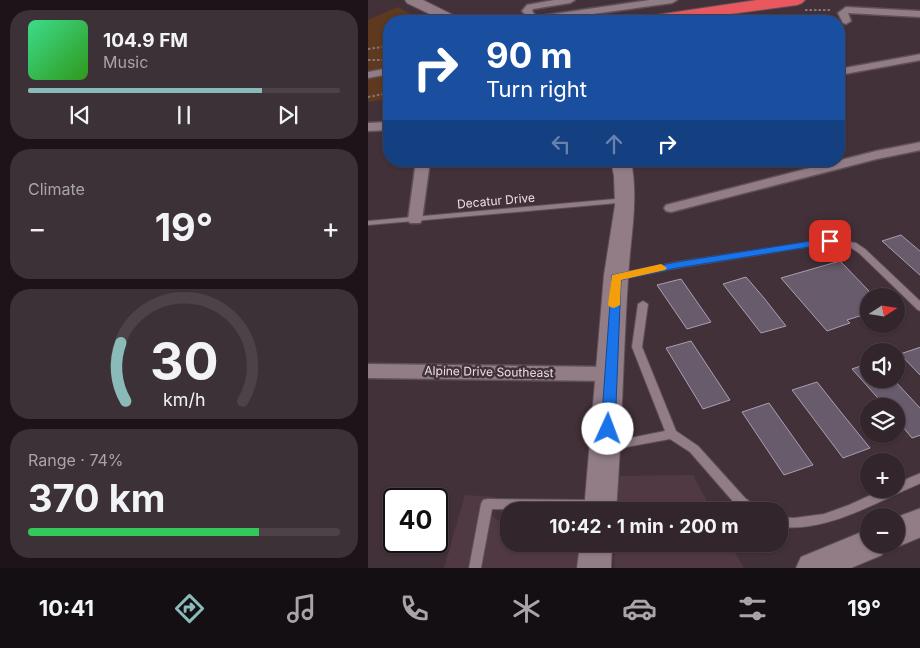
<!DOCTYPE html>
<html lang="en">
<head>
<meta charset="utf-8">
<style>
  body { margin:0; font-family:Inter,sans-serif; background:#3d3138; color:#f1f3f6; height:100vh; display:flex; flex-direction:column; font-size:19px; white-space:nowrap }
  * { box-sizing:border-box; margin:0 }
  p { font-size:16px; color:#a8a5a9 }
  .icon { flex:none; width:28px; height:28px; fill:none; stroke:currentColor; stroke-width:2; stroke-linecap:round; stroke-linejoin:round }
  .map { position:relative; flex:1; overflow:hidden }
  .panel { display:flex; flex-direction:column; gap:10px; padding:10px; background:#1c1418; width:368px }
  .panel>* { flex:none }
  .guide { position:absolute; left:15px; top:15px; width:462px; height:152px; border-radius:20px; box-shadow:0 1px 4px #0004,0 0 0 1px #4d4248; background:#1a4fa0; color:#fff; overflow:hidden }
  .needle { width:32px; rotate:78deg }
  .fabs { position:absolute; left:492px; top:288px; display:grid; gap:10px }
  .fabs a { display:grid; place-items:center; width:45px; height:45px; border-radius:50%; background:#32252c; box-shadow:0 1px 4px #0004,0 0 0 1px #4d4248; font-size:25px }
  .speed { position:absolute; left:15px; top:488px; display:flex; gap:10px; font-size:25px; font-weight:700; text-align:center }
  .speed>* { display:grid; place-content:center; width:65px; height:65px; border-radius:50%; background:#32252c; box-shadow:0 1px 4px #0004,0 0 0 1px #4d4248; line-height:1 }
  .speed .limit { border:2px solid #111; border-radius:8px; background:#fff; color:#111 }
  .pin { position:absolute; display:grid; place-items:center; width:42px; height:42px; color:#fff; margin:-21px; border-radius:10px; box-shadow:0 2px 8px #0006 }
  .me { position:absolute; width:55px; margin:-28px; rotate:2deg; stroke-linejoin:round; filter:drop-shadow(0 0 4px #0008) }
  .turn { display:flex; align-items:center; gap:18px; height:105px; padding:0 20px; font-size:22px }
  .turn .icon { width:65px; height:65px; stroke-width:2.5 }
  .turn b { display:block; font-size:35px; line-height:42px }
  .lanes { display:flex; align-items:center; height:48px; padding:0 20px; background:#0003; justify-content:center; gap:25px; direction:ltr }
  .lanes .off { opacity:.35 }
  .big { font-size:38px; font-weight:700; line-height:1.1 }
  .panel .tile { flex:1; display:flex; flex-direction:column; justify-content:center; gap:8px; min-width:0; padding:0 18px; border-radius:20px; background:#3d3138 }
  .panel .dial { align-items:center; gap:0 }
  .dial svg { height:130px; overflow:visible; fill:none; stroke:#4d4248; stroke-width:7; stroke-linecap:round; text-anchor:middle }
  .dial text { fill:#f1f3f6; stroke:none }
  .song { display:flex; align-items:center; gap:15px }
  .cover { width:60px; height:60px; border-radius:8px; background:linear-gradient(135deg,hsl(150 70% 55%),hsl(110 70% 35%)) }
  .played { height:5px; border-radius:2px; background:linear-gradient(90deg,#8bbbb9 75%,#4d4248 75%) }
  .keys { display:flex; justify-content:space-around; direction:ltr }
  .heat { display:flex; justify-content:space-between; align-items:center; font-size:28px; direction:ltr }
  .charge { height:8px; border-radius:4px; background:linear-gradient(90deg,#34c759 74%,#4d4248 0) }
  .trip { position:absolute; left:132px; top:502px; width:288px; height:50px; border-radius:20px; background:#32252c; box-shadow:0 1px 4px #0004,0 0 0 1px #4d4248; font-weight:700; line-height:50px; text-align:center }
  .menu { display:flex; height:80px; justify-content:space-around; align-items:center; background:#140f12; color:#a8a5a9 }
  .menu .icon { width:35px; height:35px }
  .menu .on { color:#8bbbb9 }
  .menu b { font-size:22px; color:#f1f3f6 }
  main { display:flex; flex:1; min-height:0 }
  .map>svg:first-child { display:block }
</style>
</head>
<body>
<main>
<section class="panel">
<div class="tile">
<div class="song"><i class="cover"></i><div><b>104.9 FM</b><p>Music</p></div></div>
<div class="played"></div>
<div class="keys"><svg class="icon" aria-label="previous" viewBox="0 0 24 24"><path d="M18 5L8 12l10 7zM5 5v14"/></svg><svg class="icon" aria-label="pause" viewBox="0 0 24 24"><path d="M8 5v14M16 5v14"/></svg><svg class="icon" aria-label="next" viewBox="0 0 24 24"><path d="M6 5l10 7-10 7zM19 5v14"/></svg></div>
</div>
<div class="tile"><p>Climate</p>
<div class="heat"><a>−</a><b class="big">19°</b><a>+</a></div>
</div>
<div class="tile dial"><svg viewBox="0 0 100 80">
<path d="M14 69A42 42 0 1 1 86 69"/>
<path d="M14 69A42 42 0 0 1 11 33" stroke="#8bbbb9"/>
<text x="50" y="56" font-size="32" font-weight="700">30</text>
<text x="50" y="72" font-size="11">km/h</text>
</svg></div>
<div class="tile"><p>Range · 74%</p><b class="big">370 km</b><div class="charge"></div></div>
</section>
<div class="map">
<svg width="553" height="568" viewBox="0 0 553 568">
  <rect width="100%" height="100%" fill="#43313a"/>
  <path fill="#513944" d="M325 475 344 511H248L249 487 252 476Z
    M97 495 127 497 123 515 141 529V544H221L220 568H76Z
    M247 544H362L376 568H246Z"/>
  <path fill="#5f391f" d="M30 7 55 21H21V99L0 102V20Z"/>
  <path fill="#685c6c" stroke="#aa9eb0" d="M533 235 553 252V276L514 241Z
    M472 261 501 291V313L479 320 482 323 459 331 413 278Z
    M378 277 396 298 418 326 393 333 355 284Z
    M313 279 343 322 319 329 289 285Z
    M323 341 362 400 335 409 298 348Z
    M553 347V376L532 354Z
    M501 363V379H525L553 409V435L544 438 529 420V406H517L484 369Z
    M449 382 472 411 502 448 475 458 424 390Z
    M401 403 445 465 416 475 374 412Z"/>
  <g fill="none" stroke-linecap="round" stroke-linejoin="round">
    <g stroke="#5f5058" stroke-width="2">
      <path id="lane" d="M258 198H261L262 200 261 202 0 225V221Z
        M463 239 488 243 497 249 553 302V311L550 310 491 253 482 247 463 243 309 268 249 280 245 277 249 274 309 262Z
        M275 301 280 304 274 347 308 431 330 446 377 498 389 507 391 511H376L369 506 322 452 302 439 242 450 238 449 237 446 238 443 242 442 297 431 264 347 270 304Z
        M553 473V483C507 502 462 532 411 527V517L426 518 456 514 481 505 516 489H529V483Z
        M119 499 228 500 232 501 234 505 232 509 228 510 124 509 113 568H101L113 504 115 500Z"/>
    </g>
    <g stroke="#5f5058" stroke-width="3">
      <path id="street" d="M186 0H207L202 3 165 9 164 11 167 15 165 17 282 0H309L304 3 175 21H154L161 18 154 11 159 5Z
        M478 7 553 11V17L480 13 483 21 478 24 475 23 470 13Z
        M553 54V60L471 75V69Z
        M21 68V74L0 78V72Z
        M21 122V130L0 131V123Z
        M553 142V150L509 159 303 212 298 211 296 208 298 205 508 151Z
        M48 161H62L54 220 52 223H42L40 220Z
        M0 364 242 367 249 369 251 374 249 379 242 381 0 378Z"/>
    </g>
    <g stroke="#5f5058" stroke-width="2">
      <path id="secondary" d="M37 0H55L91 18 93 21H76L39 3Z
        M243 161H263C271 201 262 238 260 279 255 356 254 434 248 511H216L236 275 247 205 246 176Z
        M553 508V537L529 547 521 544H529V517Z
        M501 529V544H518L514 555 483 568H428L433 557Z
        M212 544H244L243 568H209Z"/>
    </g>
    <g stroke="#5f5058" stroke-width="2">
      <path id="highway" d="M389 0H437L434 3 429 5 310 21H273L275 18 281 16Z"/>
    </g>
    <path stroke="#83747c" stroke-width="2" stroke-dasharray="2.5 2" stroke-linecap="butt" d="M437 10H464
      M132 21 148 18
      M0 49 21 46
      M0 60H18
      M0 97 21 93"/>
    <use href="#lane" fill="#927d86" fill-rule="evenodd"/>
    <use href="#street" fill="#927d86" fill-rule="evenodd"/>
    <use href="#secondary" fill="#927d86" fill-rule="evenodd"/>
    <use href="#highway" fill="#e9585f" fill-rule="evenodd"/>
  </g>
  <path fill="#1a73e8" stroke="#114b97" d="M462 238 466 239 468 241 466 243 309 268 253 280 247 429 245 432 240 434 235 432 233 429 244 275 309 262Z"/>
  <path fill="#f59e0b" d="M293 264 299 268 297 270 253 280 252 305 246 308 242 307 240 305 244 275Z"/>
  <g text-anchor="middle" stroke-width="5" stroke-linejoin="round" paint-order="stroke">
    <g font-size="12" fill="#eadfe4" stroke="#43313a">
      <text transform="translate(128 201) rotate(-5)" y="4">Decatur Drive</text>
      <text transform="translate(121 372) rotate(1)" y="4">Alpine Drive Southeast</text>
    </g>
  </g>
</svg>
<div class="fabs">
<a><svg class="needle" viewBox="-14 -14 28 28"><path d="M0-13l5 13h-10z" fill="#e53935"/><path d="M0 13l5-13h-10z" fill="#a8a5a9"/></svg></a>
<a><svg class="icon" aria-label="sound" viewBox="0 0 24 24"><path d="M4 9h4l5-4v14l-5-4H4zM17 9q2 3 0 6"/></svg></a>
<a><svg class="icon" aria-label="layers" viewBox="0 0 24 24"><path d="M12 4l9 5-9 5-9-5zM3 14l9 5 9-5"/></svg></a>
<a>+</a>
<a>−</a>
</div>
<div class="speed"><div class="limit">40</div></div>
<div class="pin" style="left:462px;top:241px;background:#d93025"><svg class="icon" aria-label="arrive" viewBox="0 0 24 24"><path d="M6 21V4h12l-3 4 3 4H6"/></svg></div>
<svg class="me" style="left:240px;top:429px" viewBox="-20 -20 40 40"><circle r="19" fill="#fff"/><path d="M0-13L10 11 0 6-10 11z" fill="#1a73e8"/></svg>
<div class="trip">10:42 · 1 min · 200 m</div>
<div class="guide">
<div class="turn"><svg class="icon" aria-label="right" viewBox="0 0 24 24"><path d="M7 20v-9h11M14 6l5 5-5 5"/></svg><div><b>90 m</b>Turn right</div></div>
<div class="lanes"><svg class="icon off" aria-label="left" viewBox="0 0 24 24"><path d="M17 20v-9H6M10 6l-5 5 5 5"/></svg><svg class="icon off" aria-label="ahead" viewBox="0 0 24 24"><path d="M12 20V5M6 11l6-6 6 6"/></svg><svg class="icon" aria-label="right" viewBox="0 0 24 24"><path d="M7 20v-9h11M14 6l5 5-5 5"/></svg></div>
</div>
</div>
</main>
<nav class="menu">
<b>10:41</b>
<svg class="icon on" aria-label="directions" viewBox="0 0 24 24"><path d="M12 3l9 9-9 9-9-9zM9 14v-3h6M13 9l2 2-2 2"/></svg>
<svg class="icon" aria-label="music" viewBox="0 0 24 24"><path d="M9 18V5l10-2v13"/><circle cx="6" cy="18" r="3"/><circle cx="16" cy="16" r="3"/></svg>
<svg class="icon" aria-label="phone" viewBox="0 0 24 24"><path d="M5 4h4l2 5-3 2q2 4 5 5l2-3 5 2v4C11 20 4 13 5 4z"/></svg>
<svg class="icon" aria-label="climate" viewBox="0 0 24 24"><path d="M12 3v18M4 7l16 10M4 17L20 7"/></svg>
<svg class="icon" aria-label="car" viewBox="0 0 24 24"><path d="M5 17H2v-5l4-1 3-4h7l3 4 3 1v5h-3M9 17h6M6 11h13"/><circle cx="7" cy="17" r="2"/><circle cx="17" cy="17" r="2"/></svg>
<svg class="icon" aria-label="filters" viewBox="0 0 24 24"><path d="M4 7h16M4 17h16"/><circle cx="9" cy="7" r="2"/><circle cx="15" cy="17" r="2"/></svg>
<b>19°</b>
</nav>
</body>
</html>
